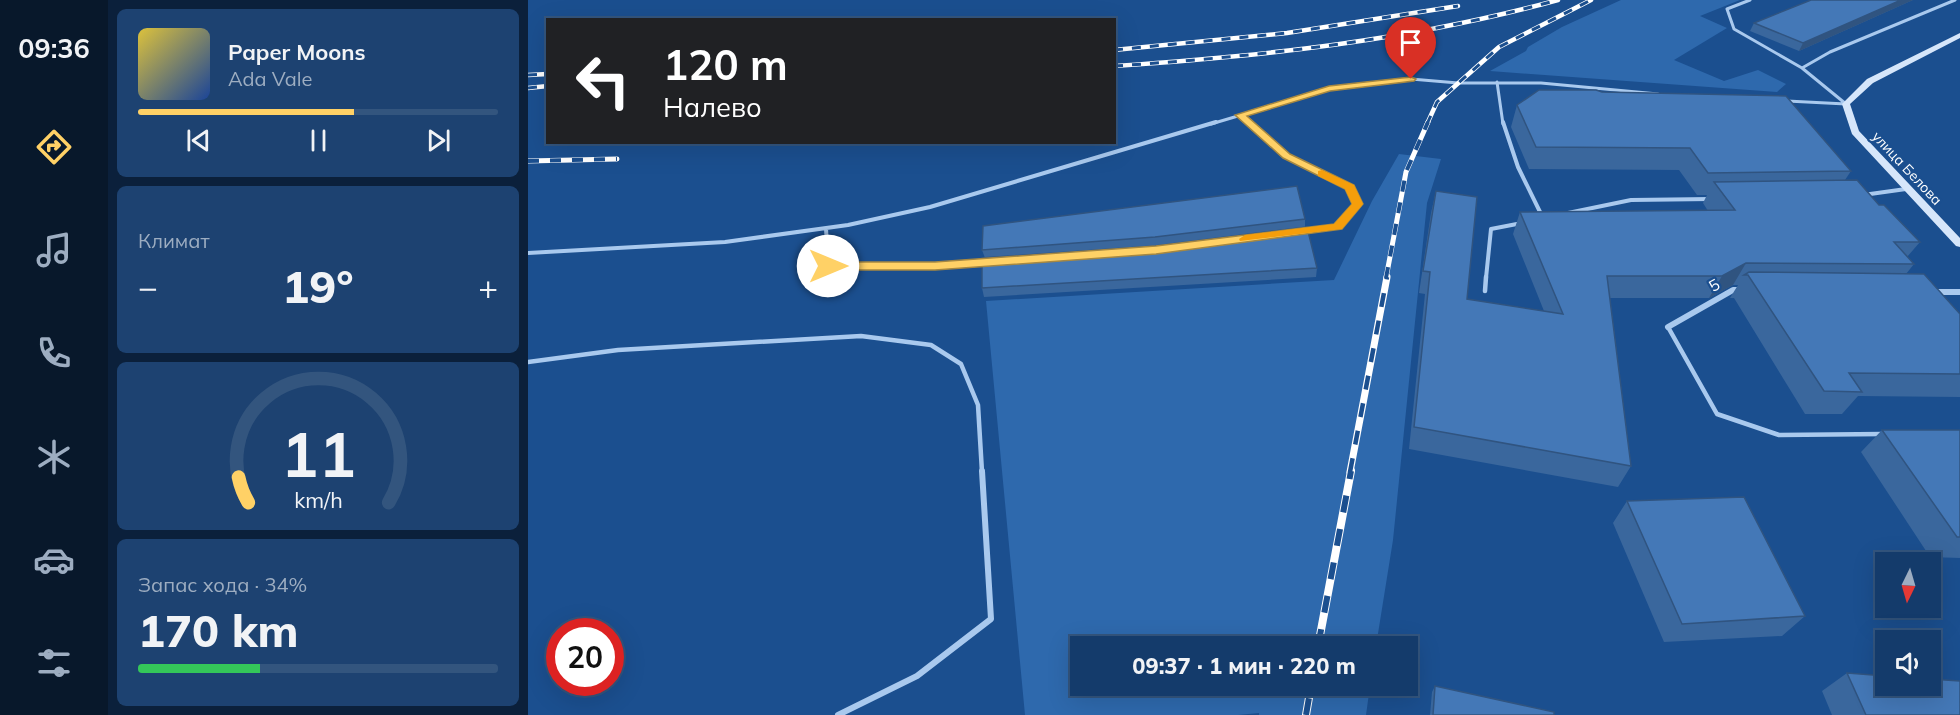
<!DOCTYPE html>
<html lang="ru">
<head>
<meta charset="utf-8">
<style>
  body { margin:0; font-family:Mulish,sans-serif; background:#1d4271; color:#f1f3f6; height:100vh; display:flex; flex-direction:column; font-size:22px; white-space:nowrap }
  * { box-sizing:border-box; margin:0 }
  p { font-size:20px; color:#9dadc1 }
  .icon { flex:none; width:33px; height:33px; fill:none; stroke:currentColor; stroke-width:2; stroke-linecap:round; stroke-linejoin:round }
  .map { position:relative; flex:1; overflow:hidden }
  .details { display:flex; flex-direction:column; gap:9px; padding:9px; background:#0b203b; width:420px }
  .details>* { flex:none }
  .top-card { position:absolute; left:18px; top:18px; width:570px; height:126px; border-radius:0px; box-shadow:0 6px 24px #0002,0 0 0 2px #33557e; background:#202124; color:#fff; overflow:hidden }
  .needle { width:39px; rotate:185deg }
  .controls { position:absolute; left:1347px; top:552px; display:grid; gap:12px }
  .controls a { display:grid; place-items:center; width:66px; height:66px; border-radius:0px; background:#143b6b; box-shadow:0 6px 24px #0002,0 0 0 2px #33557e; font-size:30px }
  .speed { position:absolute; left:18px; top:618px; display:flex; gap:12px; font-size:30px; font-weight:700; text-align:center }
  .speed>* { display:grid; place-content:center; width:78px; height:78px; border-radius:50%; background:#143b6b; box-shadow:0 6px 24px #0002,0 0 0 2px #33557e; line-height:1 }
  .speed .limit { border:9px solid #d22; background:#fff; color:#111 }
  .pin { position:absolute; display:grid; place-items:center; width:51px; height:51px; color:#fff; margin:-62px -26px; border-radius:50% 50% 50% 0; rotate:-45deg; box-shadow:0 0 6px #0007 }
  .pin .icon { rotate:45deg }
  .me { position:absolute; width:66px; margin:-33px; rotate:90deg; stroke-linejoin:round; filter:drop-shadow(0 0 4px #0008) }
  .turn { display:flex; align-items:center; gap:21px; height:126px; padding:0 18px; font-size:27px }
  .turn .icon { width:78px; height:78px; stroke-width:2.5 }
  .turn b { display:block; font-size:42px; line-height:51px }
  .big { font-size:45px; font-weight:800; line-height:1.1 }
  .details .card { flex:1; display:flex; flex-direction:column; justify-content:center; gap:9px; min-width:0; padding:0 21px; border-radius:9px; background:#1d4271 }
  .details .dial { align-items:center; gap:0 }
  .dial svg { height:156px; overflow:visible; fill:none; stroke:#33557e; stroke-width:7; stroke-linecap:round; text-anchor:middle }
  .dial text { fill:#f1f3f6; stroke:none }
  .song { display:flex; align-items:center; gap:18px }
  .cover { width:72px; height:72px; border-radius:9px; background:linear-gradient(135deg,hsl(50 70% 55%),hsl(220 70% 35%)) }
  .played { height:6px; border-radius:3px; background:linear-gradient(90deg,#ffd166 60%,#33557e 60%) }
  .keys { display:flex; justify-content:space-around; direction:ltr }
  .heat { display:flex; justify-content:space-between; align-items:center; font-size:33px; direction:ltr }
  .charge { height:9px; border-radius:4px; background:linear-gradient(90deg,#34c759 34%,#33557e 0) }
  .trip { position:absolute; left:542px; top:636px; width:348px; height:60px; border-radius:0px; background:#143b6b; box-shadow:0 6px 24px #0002,0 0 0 2px #33557e; font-weight:800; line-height:60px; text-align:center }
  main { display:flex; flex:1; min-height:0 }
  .menu { display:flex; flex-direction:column; width:108px; justify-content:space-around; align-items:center; background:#08182b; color:#9dadc1 }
  .menu .icon { width:42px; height:42px }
  .menu .on { color:#ffd166 }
  .menu b { font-size:27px; color:#f1f3f6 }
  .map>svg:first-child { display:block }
</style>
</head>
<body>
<main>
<nav class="menu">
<b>09:36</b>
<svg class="icon on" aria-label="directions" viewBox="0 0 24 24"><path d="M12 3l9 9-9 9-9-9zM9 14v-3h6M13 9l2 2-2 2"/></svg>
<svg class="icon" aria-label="music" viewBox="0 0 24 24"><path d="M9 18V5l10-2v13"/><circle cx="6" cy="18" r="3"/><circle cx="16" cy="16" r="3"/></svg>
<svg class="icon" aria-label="phone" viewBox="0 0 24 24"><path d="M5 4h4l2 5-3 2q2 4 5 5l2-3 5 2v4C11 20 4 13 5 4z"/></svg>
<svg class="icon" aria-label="climate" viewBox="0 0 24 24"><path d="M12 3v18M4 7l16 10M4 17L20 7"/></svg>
<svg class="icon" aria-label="car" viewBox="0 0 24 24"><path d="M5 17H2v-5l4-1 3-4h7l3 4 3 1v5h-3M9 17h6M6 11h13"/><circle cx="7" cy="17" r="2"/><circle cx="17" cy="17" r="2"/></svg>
<svg class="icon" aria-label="filters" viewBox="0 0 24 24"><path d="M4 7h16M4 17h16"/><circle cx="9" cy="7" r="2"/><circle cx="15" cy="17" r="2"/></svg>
</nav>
<section class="details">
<div class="card">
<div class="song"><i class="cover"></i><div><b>Paper Moons</b><p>Ada Vale</p></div></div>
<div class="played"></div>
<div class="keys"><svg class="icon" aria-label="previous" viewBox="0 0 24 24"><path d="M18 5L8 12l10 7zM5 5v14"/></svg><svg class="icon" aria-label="pause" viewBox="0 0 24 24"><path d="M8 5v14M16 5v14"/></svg><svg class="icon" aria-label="next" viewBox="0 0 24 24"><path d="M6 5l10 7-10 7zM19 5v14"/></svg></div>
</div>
<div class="card"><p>Климат</p>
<div class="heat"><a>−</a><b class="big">19°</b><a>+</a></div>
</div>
<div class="card dial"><svg viewBox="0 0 100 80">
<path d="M14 69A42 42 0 1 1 86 69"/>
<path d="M14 69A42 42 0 0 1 9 56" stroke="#ffd166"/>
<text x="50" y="56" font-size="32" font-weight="700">11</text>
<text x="50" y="72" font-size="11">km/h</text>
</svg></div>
<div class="card"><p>Запас хода · 34%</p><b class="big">170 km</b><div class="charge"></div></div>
</section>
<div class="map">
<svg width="1432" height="715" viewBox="0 0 1432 715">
  <rect width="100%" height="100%" fill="#1b4f8f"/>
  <path fill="#2e69ad" d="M1093 0H1212L1172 16 1199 28 1146 60 1196 81 1230 70 1258 84 1249 92 962 71 998 51 1000 47 1034 27Z
    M871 154 913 159 899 203 865 540 848 646H552V686H842L838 715H731V713L710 715H497L458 301 806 280 844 201Z"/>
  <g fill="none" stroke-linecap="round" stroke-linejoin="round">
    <path stroke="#a9c9ee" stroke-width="3" d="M1222 0 1199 9 1206 29 1274 68 1318 104
      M1274 68 1302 52 1427 0
      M969 82 975 124
      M1259 101 1318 104
      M712 115 722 124
      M683 124 801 89 883 79 930 83H1013L1130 94"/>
    <path stroke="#a9c9ee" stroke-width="4" d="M720 122 759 156 822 187 830 204 810 227 775 231
      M975 122 990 167 1014 216
      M1335 195 1378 189
      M1040 213 1103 200 1183 199
      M298 228 300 266H407L459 262
      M0 253 197 242 320 225 402 207 688 122
      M958 278 963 229 994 223"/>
    <path stroke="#a9c9ee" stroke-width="4.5" d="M957 291 958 277
      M1140 327 1189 414 1251 435 1356 434
      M0 362 90 350 333 336 403 345 433 364 450 405 454 472"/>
    <path stroke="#a9c9ee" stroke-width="6" d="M310 715 389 676 463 619 454 471"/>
    <path stroke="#a9c9ee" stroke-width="6" d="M1404 292H1432
      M1140 327 1205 290H1214"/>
    <path fill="#d6e6fa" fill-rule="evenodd" d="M1432 33V38L1345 83 1322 104 1331 131 1432 238V247L1428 246 1324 134 1314 104 1339 79Z"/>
    <g stroke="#fff" stroke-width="4.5">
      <path id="rail-far3" d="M586 50 759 33 930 6
        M586 66C737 56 884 40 1030 0
        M0 75 20 74
        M0 88 20 86
        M899 124 909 102 971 47 1063 0"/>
    </g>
    <g stroke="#fff" stroke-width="5">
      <path id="rail-far2" d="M0 161 89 159
        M858 278 878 172 900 122"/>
    </g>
    <g stroke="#fff" stroke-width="7">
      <path id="rail-far1" d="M822 472 859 277"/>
    </g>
    <g stroke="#fff" stroke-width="8">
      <path id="rail" d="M790 646 823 471
        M778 715 783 686"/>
    </g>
    <use href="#rail-far3" stroke="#1b4f8f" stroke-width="3" stroke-dasharray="9" stroke-linecap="butt"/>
    <use href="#rail-far2" stroke="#1b4f8f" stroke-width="4" stroke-dasharray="11" stroke-linecap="butt"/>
    <use href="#rail-far1" stroke="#1b4f8f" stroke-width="4.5" stroke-dasharray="14" stroke-linecap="butt"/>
    <use href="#rail" stroke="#1b4f8f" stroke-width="6" stroke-dasharray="17" stroke-linecap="butt"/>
  </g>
  <path fill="#3a679d" d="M1283 0H1385L1271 51 1222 31 1226 23Z
    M1074 92 1323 171 1317 180 1351 205 1392 242 1379 257 1386 264 1378 274 1432 314V397L1330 396 1314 414H1277L1206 298H1202L1210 285H1205L1181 298H1082L1103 466 1090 487 881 449 897 294 891 293 903 213 908 191 939 299 1016 311 985 234 992 212 1180 211 1175 203 1179 195H1169L1151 170 1001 169 983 127 989 105Z
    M777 219V227L789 268 788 277 456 297 454 288 457 258 454 250Z
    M1354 430H1432V558L1402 557 1333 452Z
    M1099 501 1277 616 1254 636 1136 642 1085 523Z
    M1319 673 1432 715H1304L1294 691Z
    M907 686 1026 715H902L904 692Z"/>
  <path fill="#305480" d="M1373 0H1385L1271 51 1275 43Z
    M1218 263 1205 285 1181 298 1194 276Z"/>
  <path fill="#4478b7" stroke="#305480" stroke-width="1.5" d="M1283 0H1373L1275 43 1226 23Z
    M1011 90H1068L1074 92 1258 96 1323 171 1180 173 1162 148 1008 147 989 105Z
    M1329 180 1351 205H1356L1392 242H1366L1386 264 1218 263 1194 276H1079L1103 466 886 427 902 272 895 271 908 191 949 197 939 299 1035 314 992 212 1207 210 1186 182Z
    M769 186 777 219 627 237 454 250 455 226Z
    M779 227 789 268 454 288V258L627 246Z
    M1221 272 1396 274 1432 314V374L1321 373 1334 392 1296 391 1220 275H1216Z
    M1354 430H1432V537H1429Z
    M1216 497 1277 616 1154 624 1099 501Z
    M1319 673 1358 676V686H1402V679L1432 681V715H1338Z
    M907 686 1026 712V715H905Z"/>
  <path fill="#ffd166" stroke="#a68842" stroke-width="1.5" d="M883 77 888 79 886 81 802 91 719 116 762 154 826 185 835 204 814 229 628 254 407 270H300L294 266 300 262H407L628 246 806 224 824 204 817 189 755 158 707 115 801 86Z"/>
  <path fill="#f59e0b" d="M794 170 826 185 835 204 814 229 712 241 711 239 717 235 806 224 824 204 817 189 790 176V171Z"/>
  <g text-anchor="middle" stroke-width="4.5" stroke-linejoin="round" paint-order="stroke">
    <g font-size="14" fill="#fff" stroke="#1b4f8f">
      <text transform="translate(1379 168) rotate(47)" y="5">улица Белова</text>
    </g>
    <g font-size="16" fill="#fff" stroke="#1b4f8f">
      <text transform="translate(1186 285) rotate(-29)" y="6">5</text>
    </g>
  </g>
</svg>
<div class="controls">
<a><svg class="needle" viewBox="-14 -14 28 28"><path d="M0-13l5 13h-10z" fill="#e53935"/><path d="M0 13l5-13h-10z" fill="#9dadc1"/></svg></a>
<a><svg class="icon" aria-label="sound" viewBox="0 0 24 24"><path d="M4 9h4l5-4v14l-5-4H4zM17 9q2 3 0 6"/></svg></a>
</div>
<div class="speed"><div class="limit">20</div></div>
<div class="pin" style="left:883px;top:79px;background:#d93025"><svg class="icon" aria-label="arrive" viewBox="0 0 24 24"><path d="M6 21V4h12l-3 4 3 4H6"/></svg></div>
<svg class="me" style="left:300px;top:266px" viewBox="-20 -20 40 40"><circle r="19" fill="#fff"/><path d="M0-13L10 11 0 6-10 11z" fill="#ffd166"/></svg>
<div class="trip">09:37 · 1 мин · 220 m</div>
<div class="top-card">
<div class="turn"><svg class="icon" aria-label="left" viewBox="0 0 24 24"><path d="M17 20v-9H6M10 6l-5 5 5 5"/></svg><div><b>120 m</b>Налево</div></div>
</div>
</div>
</main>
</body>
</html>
